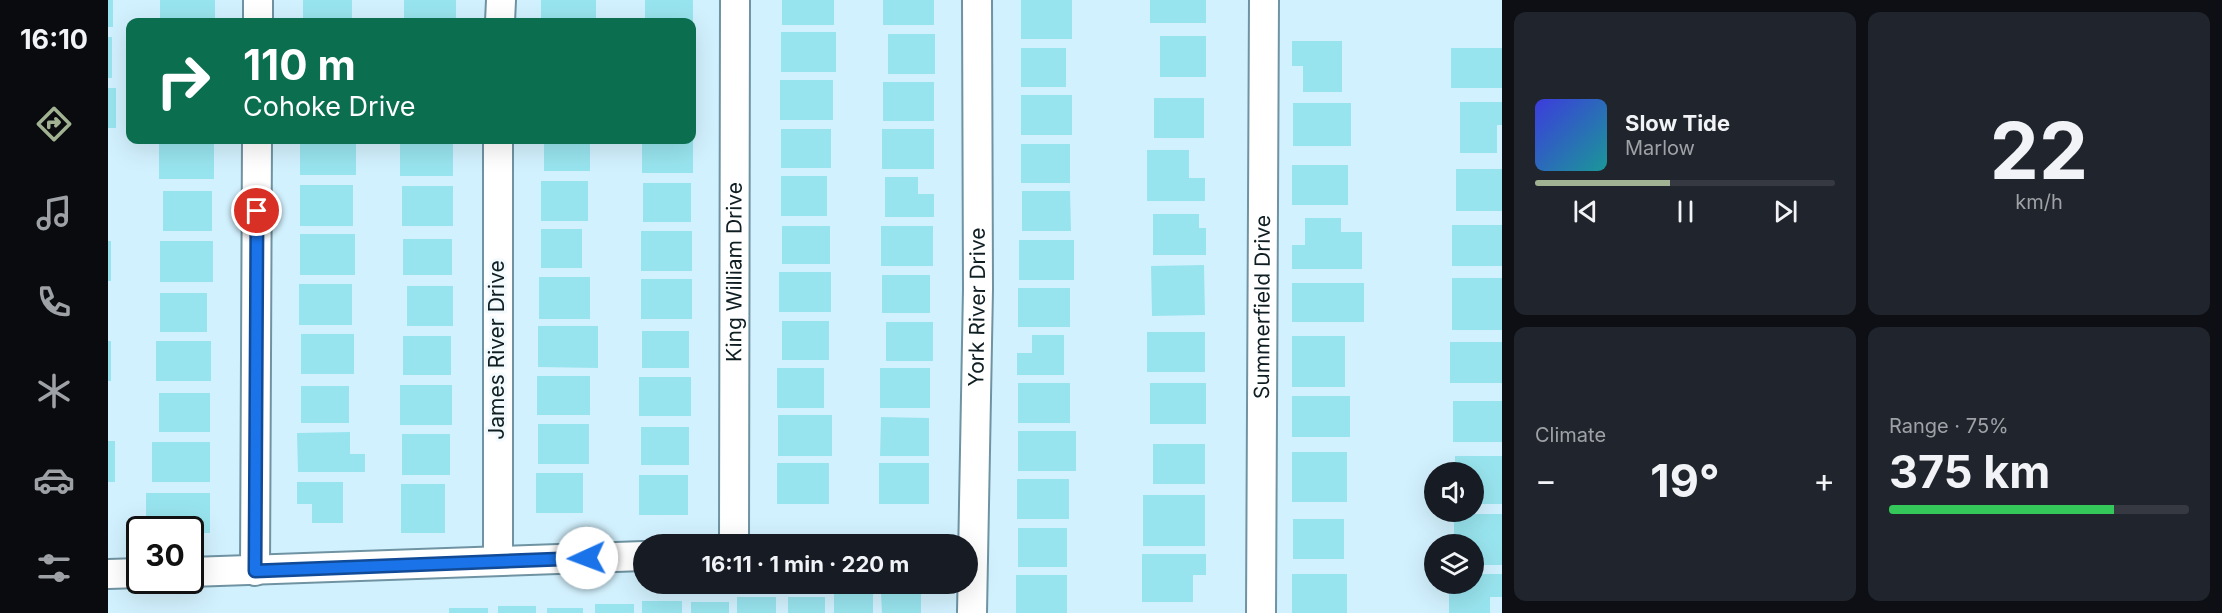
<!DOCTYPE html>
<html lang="en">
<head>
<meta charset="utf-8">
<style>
  body { margin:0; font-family:Inter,sans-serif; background:#20242c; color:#f1f3f6; height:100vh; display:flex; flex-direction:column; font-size:22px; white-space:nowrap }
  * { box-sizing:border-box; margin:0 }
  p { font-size:20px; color:#9ea1a6 }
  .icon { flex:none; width:33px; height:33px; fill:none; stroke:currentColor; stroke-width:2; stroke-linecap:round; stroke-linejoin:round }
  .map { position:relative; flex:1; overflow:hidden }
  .drawer { display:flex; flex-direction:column; gap:12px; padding:12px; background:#0d0f14; width:720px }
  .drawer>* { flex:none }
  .guide { position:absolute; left:18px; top:18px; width:570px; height:126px; border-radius:12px; box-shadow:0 6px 24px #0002; background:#0b6e4f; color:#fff; overflow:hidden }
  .tools { position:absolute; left:1316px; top:462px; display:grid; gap:12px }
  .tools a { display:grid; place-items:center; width:60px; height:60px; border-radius:50%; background:#171b24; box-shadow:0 6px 24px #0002; font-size:30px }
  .speed { position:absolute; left:18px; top:516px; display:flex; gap:12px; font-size:30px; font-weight:700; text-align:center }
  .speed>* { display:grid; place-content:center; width:78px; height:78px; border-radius:50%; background:#171b24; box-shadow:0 6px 24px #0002; line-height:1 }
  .speed .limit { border:3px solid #111; border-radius:9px; background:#fff; color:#111 }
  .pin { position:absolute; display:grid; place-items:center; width:51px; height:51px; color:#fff; margin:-26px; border:3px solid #fff; border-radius:50%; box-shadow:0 2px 6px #0007 }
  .me { position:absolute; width:66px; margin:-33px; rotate:268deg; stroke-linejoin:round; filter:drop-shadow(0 0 4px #0008) }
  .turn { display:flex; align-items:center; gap:21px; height:126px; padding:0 18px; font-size:27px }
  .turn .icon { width:78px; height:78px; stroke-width:2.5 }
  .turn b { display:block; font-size:42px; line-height:51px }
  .big { font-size:45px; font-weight:700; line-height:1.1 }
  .drawer .card { flex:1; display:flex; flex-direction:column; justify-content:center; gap:9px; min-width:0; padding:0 21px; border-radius:12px; background:#20242c }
  .drawer .dial { align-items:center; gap:0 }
  .dial b { font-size:78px; line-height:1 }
  .song { display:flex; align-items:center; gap:18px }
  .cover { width:72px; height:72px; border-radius:9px; background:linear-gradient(135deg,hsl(240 70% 55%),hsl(180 70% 35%)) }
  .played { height:6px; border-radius:3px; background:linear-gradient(90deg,#a1b292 45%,#363941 45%) }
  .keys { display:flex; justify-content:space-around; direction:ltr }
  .heat { display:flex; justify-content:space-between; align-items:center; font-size:33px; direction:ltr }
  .charge { height:9px; border-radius:4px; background:linear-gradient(90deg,#34c759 75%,#363941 0) }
  .drawer .tiles { flex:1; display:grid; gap:12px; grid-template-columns:repeat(2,1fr) }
  .trip { position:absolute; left:525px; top:534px; width:345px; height:60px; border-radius:30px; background:#171b24; box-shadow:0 6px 24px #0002; font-weight:700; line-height:60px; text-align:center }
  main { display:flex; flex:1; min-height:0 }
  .tab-bar { display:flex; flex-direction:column; width:108px; justify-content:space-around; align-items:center; background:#090b0e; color:#9ea1a6 }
  .tab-bar .icon { width:42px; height:42px }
  .tab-bar .selected { color:#a1b292 }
  .tab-bar b { font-size:27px; color:#f1f3f6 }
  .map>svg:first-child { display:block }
</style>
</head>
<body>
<main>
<nav class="tab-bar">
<b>16:10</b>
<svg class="icon selected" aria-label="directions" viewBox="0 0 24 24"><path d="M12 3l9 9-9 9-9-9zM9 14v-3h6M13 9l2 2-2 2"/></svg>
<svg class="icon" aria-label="music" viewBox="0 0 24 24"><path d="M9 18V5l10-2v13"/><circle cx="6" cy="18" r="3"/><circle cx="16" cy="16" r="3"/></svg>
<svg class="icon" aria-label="phone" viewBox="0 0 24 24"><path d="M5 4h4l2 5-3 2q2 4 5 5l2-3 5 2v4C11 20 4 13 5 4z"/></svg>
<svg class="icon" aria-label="climate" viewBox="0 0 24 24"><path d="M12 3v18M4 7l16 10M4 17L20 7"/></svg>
<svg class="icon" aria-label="car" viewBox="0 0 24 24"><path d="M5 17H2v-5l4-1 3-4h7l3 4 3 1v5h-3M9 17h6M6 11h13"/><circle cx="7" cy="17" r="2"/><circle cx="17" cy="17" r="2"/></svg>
<svg class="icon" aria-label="filters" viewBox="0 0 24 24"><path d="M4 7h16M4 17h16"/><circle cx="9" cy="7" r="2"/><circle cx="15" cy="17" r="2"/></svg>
</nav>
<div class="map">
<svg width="1394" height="613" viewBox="0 0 1394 613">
  <rect width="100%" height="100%" fill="#d2f1fe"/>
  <path fill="#98e4ee" d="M0 0H5V27H0Z
    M52 0H107V22H52Z
    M195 0H244V22H195Z
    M296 0H348V22H296Z
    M433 0H488V22H433Z
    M537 0H585V22H537Z
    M674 0H726V25H674Z
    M775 0H826V25H775Z
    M913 0H964V39H913Z
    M1042 0H1098V23H1042Z
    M673 32H728V72H673Z
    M780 34H827V74H780Z
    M1052 36H1098V77H1052Z
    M0 37H4V78H0Z
    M1184 41H1234V92H1195V66H1184Z
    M913 48H958V87H913Z
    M1343 48H1394V88H1343Z
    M672 80H725V120H672Z
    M775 82H826V121H775Z
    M0 88H8V128H0Z
    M913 95H964V135H913Z
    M1046 98H1096V138H1046Z
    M1352 102H1394V125H1389V153H1352Z
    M1185 103H1243V146H1185Z
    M673 129H723V168H673Z
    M774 129H826V169H774Z
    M51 140H106V179H51Z
    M192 140H248V175H192Z
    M292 140H345V176H292Z
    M436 140H482V171H436Z
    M534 140H585V173H534Z
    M913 144H962V183H913Z
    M1039 150H1081V178H1097V201H1039Z
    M1184 165H1240V205H1184Z
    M1348 169H1394V211H1348Z
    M673 176H719V216H673Z
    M777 177H810V194H826V217H777Z
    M433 181H480V221H433Z
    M535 183H583V222H535Z
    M192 185H245V226H192Z
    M294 186H345V226H294Z
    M55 191H104V231H55Z
    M914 191H962L963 231H914Z
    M1045 214H1091V228H1098V255H1045Z
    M1197 218H1233V232H1254V269H1184V245H1197Z
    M1344 225H1394V266H1344Z
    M674 226H722V264H674Z
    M773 226H825V266H773Z
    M433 229H474V268H433Z
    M533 231H584V271H533Z
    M192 234H247V275H192Z
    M295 239H344V275H295Z
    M911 240H966V280H911Z
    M0 241H3V281H0Z
    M52 241H105V282H52Z
    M1096 265 1097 315 1044 316 1043 266Z
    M671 272H723V312H671Z
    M774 275H822V313H774Z
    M431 277H482V319H431Z
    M1344 278H1394V330H1344Z
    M533 279H584V319H533Z
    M1184 283H1256V322H1184Z
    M191 284H244V325H191Z
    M299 286H345V326H299Z
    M910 288H962V327H910Z
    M52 293H99V332H52Z
    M674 321H721V360H674Z
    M778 322H825V361H778Z
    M430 326H490V368L430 367Z
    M534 331H581V368H534Z
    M1039 332H1097V372H1039Z
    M193 334H246V374H193Z
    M924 335H956V375H909V353H924Z
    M295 336H343V375H295Z
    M1184 336H1237V387H1184Z
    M0 341H3V381H0Z
    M48 341H103V381H48Z
    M1342 342H1394V383H1342Z
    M669 368H716V408H669Z
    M772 368H822V408H772Z
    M429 376H482V415H429Z
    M531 377H583V416H531Z
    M910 383H962V423H910Z
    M1042 383H1098V424H1042Z
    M292 385H344V425H292Z
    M193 386H241V423H193Z
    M51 393H102V432H51Z
    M1184 396H1242V437H1184Z
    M1345 401H1394V442H1345Z
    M670 415H724V456H670Z
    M773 417 821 418V456H772Z
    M430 424H481V464H430Z
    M533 427H581V465H533Z
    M910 431H968V471H910Z
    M242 432V454H257V472H190L189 433Z
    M294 434H342V475H294Z
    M0 441H7V482H0Z
    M44 442H102V482H44Z
    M1045 444H1097V484H1045Z
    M1184 452H1239V502H1184Z
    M1347 456H1394V504H1365V472H1347Z
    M669 463H721V504H669Z
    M771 463H821V504H771Z
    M428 473H475V513H428Z
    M531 475H580V515H531Z
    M909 479H961V519H909Z
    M189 482H235V523H204V504H189Z
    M293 484H337V533H293Z
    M38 493H102V533H82V530H49V516H38Z
    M1035 495H1097V546H1035Z
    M1346 514H1394V565H1365V544H1346Z
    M1185 519H1236V559H1185Z
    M910 528H959V567H910Z
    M1034 554H1098V575H1085V602H1034Z
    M1184 574H1239V613H1184Z
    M1365 574H1394V597H1382V613H1341V584H1365Z
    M908 575H959V613H908Z
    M813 592V613H774L773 593Z
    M726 593H765V613H726Z
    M629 597H668V613H629Z
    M680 597H717V613H680Z
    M534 601H574V613H534Z
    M583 602H621V613H583Z
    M487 604H526V613H487Z
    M390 606H428V613H390Z
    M341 608H380V613H341Z
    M439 608H475V613H439Z"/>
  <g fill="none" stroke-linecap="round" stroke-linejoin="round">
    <g stroke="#6f93a2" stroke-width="32">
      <g id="minor">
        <path d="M150 22V0"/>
        <path d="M392 22 393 0"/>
        <path id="s1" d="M626 544 627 0"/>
        <path d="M390 561V140"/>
        <path d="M147 571 149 140"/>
        <path d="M82 572 536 556"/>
        <path d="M0 574 32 573"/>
        <path id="s2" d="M864 613 870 289 869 0"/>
        <path id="s3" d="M1153 613 1156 0"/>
      </g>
    </g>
    <use href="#minor" stroke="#fff" stroke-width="28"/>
  </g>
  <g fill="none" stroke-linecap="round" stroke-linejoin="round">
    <g stroke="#114b97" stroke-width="15">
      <path id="route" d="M149 211 147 571 479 558"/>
    </g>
    <use href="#route" stroke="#1a73e8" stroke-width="10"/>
  </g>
  <g text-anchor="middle" stroke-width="6" stroke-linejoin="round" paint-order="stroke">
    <g font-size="21" fill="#0f1e23" stroke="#f2fafd">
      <text dy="7" stroke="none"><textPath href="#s1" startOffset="272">King William Drive</textPath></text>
      <text dy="7" stroke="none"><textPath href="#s3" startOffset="306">Summerfield Drive</textPath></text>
      <text dy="7" stroke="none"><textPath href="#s2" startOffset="306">York River Drive</textPath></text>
      <text transform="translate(389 350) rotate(-90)" y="7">James River Drive</text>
    </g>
  </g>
</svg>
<div class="tools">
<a><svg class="icon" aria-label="sound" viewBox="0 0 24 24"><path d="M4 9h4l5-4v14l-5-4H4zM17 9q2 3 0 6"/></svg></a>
<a><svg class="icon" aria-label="layers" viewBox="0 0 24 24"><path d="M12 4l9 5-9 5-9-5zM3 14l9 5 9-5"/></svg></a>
</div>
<div class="speed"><div class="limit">30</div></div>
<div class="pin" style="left:149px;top:211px;background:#d93025"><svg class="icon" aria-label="arrive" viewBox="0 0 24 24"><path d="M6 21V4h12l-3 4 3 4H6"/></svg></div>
<svg class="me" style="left:479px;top:558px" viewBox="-20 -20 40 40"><circle r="19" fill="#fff"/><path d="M0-13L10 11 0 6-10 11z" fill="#1a73e8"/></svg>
<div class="trip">16:11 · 1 min · 220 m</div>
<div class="guide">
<div class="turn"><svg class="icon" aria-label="right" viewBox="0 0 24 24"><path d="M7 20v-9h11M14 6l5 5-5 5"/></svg><div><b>110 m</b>Cohoke Drive</div></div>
</div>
</div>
<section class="drawer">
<div class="tiles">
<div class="card">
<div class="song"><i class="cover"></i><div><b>Slow Tide</b><p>Marlow</p></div></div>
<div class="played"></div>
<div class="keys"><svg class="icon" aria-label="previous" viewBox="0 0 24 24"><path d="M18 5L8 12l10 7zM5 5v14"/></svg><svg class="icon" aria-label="pause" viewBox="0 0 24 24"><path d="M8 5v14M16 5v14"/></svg><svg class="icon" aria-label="next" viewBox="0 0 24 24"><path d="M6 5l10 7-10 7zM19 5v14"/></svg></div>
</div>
<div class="card dial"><b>22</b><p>km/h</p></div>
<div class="card"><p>Climate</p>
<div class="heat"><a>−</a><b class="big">19°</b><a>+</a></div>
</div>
<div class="card"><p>Range · 75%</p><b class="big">375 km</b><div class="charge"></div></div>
</div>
</section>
</main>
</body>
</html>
